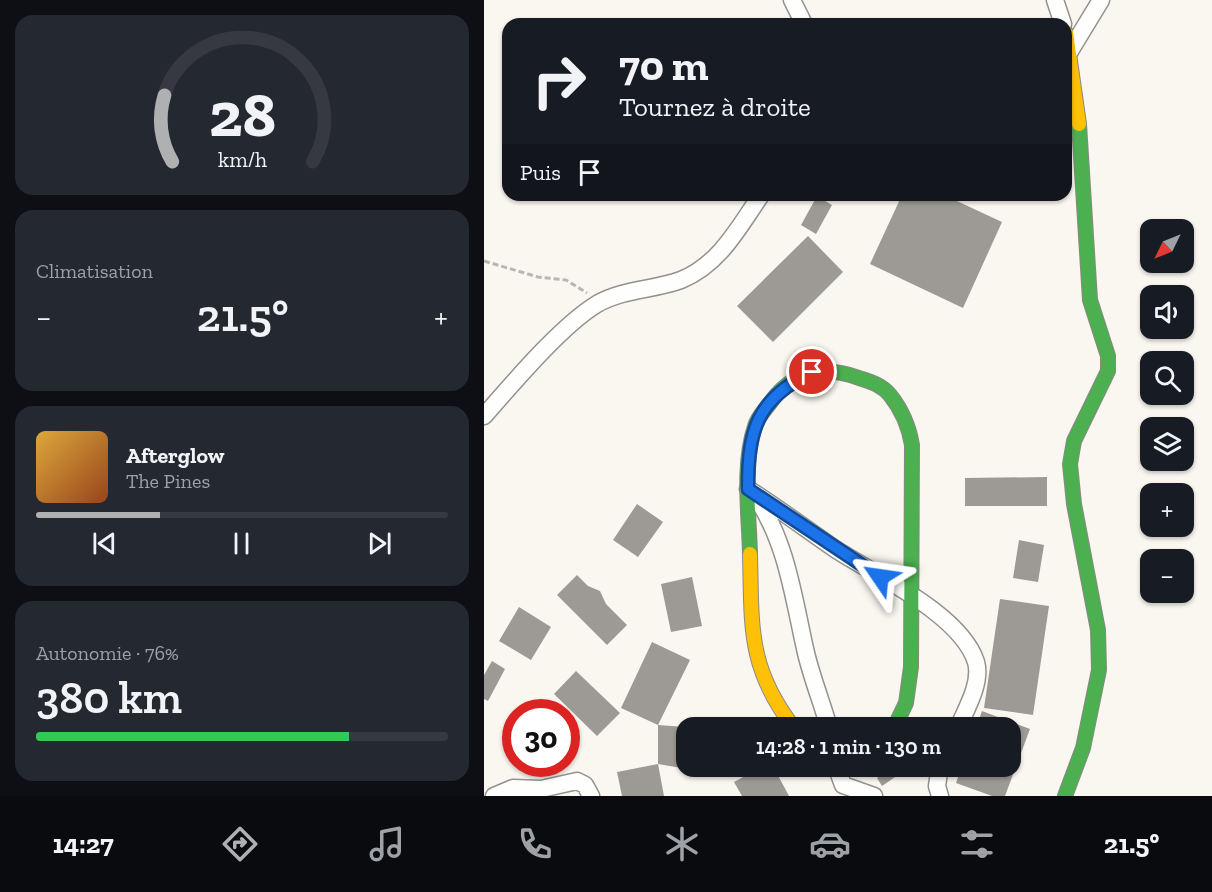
<!DOCTYPE html>
<html lang="fr">
<head>
<meta charset="utf-8">
<style>
  body { margin:0; font-family:"Zilla Slab",serif; background:#242831; color:#f1f3f6; height:100vh; display:flex; flex-direction:column; font-size:22px; white-space:nowrap }
  * { box-sizing:border-box; margin:0 }
  p { font-size:20px; color:#9ea1a6 }
  .icon { flex:none; width:33px; height:33px; fill:none; stroke:currentColor; stroke-width:2; stroke-linecap:round; stroke-linejoin:round }
  .map { position:relative; flex:1; overflow:hidden }
  .sheet { display:flex; flex-direction:column; gap:15px; padding:15px; background:#0d0f14; width:484px }
  .sheet>* { flex:none }
  .banner { position:absolute; left:18px; top:18px; width:570px; height:183px; border-radius:18px; box-shadow:0 2px 4px #0004; background:#171b24; color:#f1f3f6; overflow:hidden }
  .needle { width:39px; rotate:227deg }
  .fabs { position:absolute; left:656px; top:219px; display:grid; gap:12px }
  .fabs a { display:grid; place-items:center; width:54px; height:54px; border-radius:12px; background:#171b24; box-shadow:0 2px 4px #0004; font-size:30px }
  .speed { position:absolute; left:18px; top:699px; display:flex; gap:12px; font-size:30px; font-weight:700; text-align:center }
  .speed>* { display:grid; place-content:center; width:78px; height:78px; border-radius:50%; background:#171b24; box-shadow:0 2px 4px #0004; line-height:1 }
  .speed .limit { border:9px solid #d22; background:#fff; color:#111 }
  .pin { position:absolute; display:grid; place-items:center; width:51px; height:51px; color:#fff; margin:-26px; border:3px solid #fff; border-radius:50%; box-shadow:0 2px 6px #0007 }
  .me { position:absolute; width:66px; margin:-33px; rotate:302deg; stroke-linejoin:round; filter:drop-shadow(0 0 4px #0008) }
  .turn { display:flex; align-items:center; gap:21px; height:126px; padding:0 18px; font-size:27px }
  .turn .icon { width:78px; height:78px; stroke-width:2.5 }
  .turn b { display:block; font-size:42px; line-height:51px }
  .then { display:flex; align-items:center; height:57px; padding:0 18px; background:#0003; gap:12px; font-size:22px }
  .big { font-size:45px; font-weight:600; line-height:1.1 }
  .sheet .tile { flex:1; display:flex; flex-direction:column; justify-content:center; gap:9px; min-width:0; padding:0 21px; border-radius:18px; background:#242831 }
  .sheet .dial { align-items:center; gap:0 }
  .dial svg { height:156px; overflow:visible; fill:none; stroke:#363941; stroke-width:7; stroke-linecap:round; text-anchor:middle }
  .dial text { fill:#f1f3f6; stroke:none }
  .song { display:flex; align-items:center; gap:18px }
  .cover { width:72px; height:72px; border-radius:9px; background:linear-gradient(135deg,hsl(40 70% 55%),hsl(20 70% 35%)) }
  .played { height:6px; border-radius:3px; background:linear-gradient(90deg,#afb0b1 30%,#363941 30%) }
  .keys { display:flex; justify-content:space-around; direction:ltr }
  .heat { display:flex; justify-content:space-between; align-items:center; font-size:33px; direction:ltr }
  .charge { height:9px; border-radius:4px; background:linear-gradient(90deg,#34c759 76%,#363941 0) }
  .trip { position:absolute; left:192px; top:717px; width:345px; height:60px; border-radius:18px; background:#171b24; box-shadow:0 2px 4px #0004; font-weight:600; line-height:60px; text-align:center }
  .menu { display:flex; height:96px; justify-content:space-around; align-items:center; background:#090b0e; color:#9ea1a6 }
  .menu .icon { width:42px; height:42px }
  .menu .selected { color:#afb0b1 }
  .menu b { font-size:27px; color:#f1f3f6 }
  main { display:flex; flex:1; min-height:0 }
  .map>svg:first-child { display:block }
</style>
</head>
<body>
<main>
<section class="sheet">
<div class="tile dial"><svg viewBox="0 0 100 80">
<path d="M14 69A42 42 0 1 1 86 69"/>
<path d="M14 69A42 42 0 0 1 10 35" stroke="#afb0b1"/>
<text x="50" y="56" font-size="32" font-weight="700">28</text>
<text x="50" y="72" font-size="11">km/h</text>
</svg></div>
<div class="tile"><p>Climatisation</p>
<div class="heat"><a>−</a><b class="big">21.5°</b><a>+</a></div>
</div>
<div class="tile">
<div class="song"><i class="cover"></i><div><b>Afterglow</b><p>The Pines</p></div></div>
<div class="played"></div>
<div class="keys"><svg class="icon" aria-label="previous" viewBox="0 0 24 24"><path d="M18 5L8 12l10 7zM5 5v14"/></svg><svg class="icon" aria-label="pause" viewBox="0 0 24 24"><path d="M8 5v14M16 5v14"/></svg><svg class="icon" aria-label="next" viewBox="0 0 24 24"><path d="M6 5l10 7-10 7zM19 5v14"/></svg></div>
</div>
<div class="tile"><p>Autonomie · 76%</p><b class="big">380 km</b><div class="charge"></div></div>
</section>
<div class="map">
<svg width="728" height="796" viewBox="0 0 728 796">
  <rect width="100%" height="100%" fill="#faf7f0"/>
  <path fill="#9d9a96" d="M418 195H460L518 222 479 308 386 264Z
    M333 196 348 205 332 234 317 225Z
    M324 236 359 272 289 342 253 306Z
    M563 477V506H481V478Z
    M153 504 179 522 154 557 129 540Z
    M535 540 560 545 554 582 529 578Z
    M93 575 104 586 116 591 122 604 143 625 123 645 73 595Z
    M208 577 218 626 187 632 177 584Z
    M516 599 565 606 549 715 500 708Z
    M35 607 67 627 47 660 15 641Z
    M168 642 206 660 174 725 137 708Z
    M8 661 21 669 4 701 0 699V675Z
    M92 671 136 713 113 736 70 694Z
    M498 711 546 729 521 796H508L472 783 478 766H526V728H492Z
    M174 725 202 727V766H244V776L174 764Z
    M174 764 180 796H138L133 772Z
    M279 766H289L305 796H258L250 782Z
    M409 767 414 775 398 786 393 778Z"/>
  <g fill="none" stroke-linecap="round" stroke-linejoin="round">
    <g stroke="#93928f" stroke-width="19">
      <path id="street" d="M308 0 320 24
        M571 0 579 24
        M586 51 617 0
        M0 416C29 383 77 326 113 304 139 289 170 290 197 280 235 265 255 227 277 195
        M264 489C294 508 322 529 351 549 391 575 477 614 492 662 498 683 482 709 474 728
        M271 496C303 541 310 601 322 653 328 678 338 703 345 728
        M352 766 359 785 390 796
        M10 796 29 788 57 789 93 781 101 785 107 796
        M456 796 453 786 456 766"/>
    </g>
    <g stroke="#8a8885" stroke-width="16">
      <path id="fast" d="M266 554C265 513 258 465 271 426 273 418 281 410 286 403 309 371 339 365 375 378 387 382 398 385 406 395 418 410 425 427 428 445L427 667 422 703 410 728
        M581 796 599 748 615 670 614 630 590 504 586 464 590 441 624 371V356L606 300 595 124"/>
    </g>
    <g stroke="#8a8885" stroke-width="16">
      <path id="slow" d="M582 33 595 124
        M266 554C268 626 263 667 310 728"/>
    </g>
    <path stroke="#b7b6b5" stroke-width="3" stroke-dasharray="6 3" stroke-linecap="butt" d="M0 261 54 277 82 280 103 293"/>
    <use href="#street" stroke="#fefefd" stroke-width="16"/>
    <use href="#fast" stroke="#4caf50" stroke-width="14"/>
    <use href="#slow" stroke="#ffc107" stroke-width="14"/>
  </g>
  <g fill="none" stroke-linecap="round" stroke-linejoin="round">
    <g stroke="#114b97" stroke-width="15">
      <path id="route" d="M328 372C272 399 264 431 264 489L396 577"/>
    </g>
    <use href="#route" stroke="#1a73e8" stroke-width="10"/>
  </g>
</svg>
<div class="fabs">
<a><svg class="needle" viewBox="-14 -14 28 28"><path d="M0-13l5 13h-10z" fill="#e53935"/><path d="M0 13l5-13h-10z" fill="#9ea1a6"/></svg></a>
<a><svg class="icon" aria-label="sound" viewBox="0 0 24 24"><path d="M4 9h4l5-4v14l-5-4H4zM17 9q2 3 0 6"/></svg></a>
<a><svg class="icon" aria-label="search" viewBox="0 0 24 24"><circle cx="10" cy="10" r="6"/><path d="M15 15l6 6"/></svg></a>
<a><svg class="icon" aria-label="layers" viewBox="0 0 24 24"><path d="M12 4l9 5-9 5-9-5zM3 14l9 5 9-5"/></svg></a>
<a>+</a>
<a>−</a>
</div>
<div class="speed"><div class="limit">30</div></div>
<div class="pin" style="left:328px;top:372px;background:#d93025"><svg class="icon" aria-label="arrive" viewBox="0 0 24 24"><path d="M6 21V4h12l-3 4 3 4H6"/></svg></div>
<svg class="me" style="left:396px;top:577px" viewBox="-20 -20 40 40"><path d="M0-17L14 15 0 8-14 15z" fill="#1a73e8" stroke="#fff" stroke-width="4"/></svg>
<div class="trip">14:28 · 1 min · 130 m</div>
<div class="banner">
<div class="turn"><svg class="icon" aria-label="right" viewBox="0 0 24 24"><path d="M7 20v-9h11M14 6l5 5-5 5"/></svg><div><b>70 m</b>Tournez à droite</div></div>
<div class="then">Puis<svg class="icon" aria-label="arrive" viewBox="0 0 24 24"><path d="M6 21V4h12l-3 4 3 4H6"/></svg></div>
</div>
</div>
</main>
<nav class="menu">
<b>14:27</b>
<svg class="icon selected" aria-label="directions" viewBox="0 0 24 24"><path d="M12 3l9 9-9 9-9-9zM9 14v-3h6M13 9l2 2-2 2"/></svg>
<svg class="icon" aria-label="music" viewBox="0 0 24 24"><path d="M9 18V5l10-2v13"/><circle cx="6" cy="18" r="3"/><circle cx="16" cy="16" r="3"/></svg>
<svg class="icon" aria-label="phone" viewBox="0 0 24 24"><path d="M5 4h4l2 5-3 2q2 4 5 5l2-3 5 2v4C11 20 4 13 5 4z"/></svg>
<svg class="icon" aria-label="climate" viewBox="0 0 24 24"><path d="M12 3v18M4 7l16 10M4 17L20 7"/></svg>
<svg class="icon" aria-label="car" viewBox="0 0 24 24"><path d="M5 17H2v-5l4-1 3-4h7l3 4 3 1v5h-3M9 17h6M6 11h13"/><circle cx="7" cy="17" r="2"/><circle cx="17" cy="17" r="2"/></svg>
<svg class="icon" aria-label="filters" viewBox="0 0 24 24"><path d="M4 7h16M4 17h16"/><circle cx="9" cy="7" r="2"/><circle cx="15" cy="17" r="2"/></svg>
<b>21.5°</b>
</nav>
</body>
</html>
